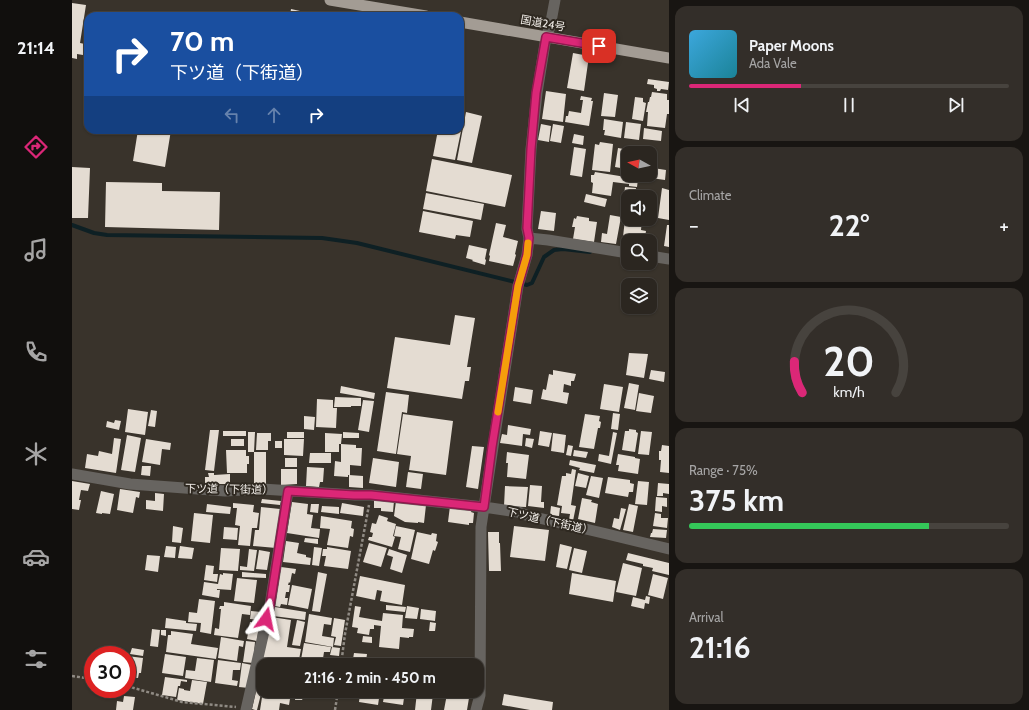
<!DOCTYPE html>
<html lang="en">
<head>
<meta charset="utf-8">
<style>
  body { margin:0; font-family:Cabin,"Noto Sans JP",sans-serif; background:#332e29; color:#f1f3f6; height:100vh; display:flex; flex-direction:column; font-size:15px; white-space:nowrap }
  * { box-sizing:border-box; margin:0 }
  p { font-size:13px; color:#a6a5a5 }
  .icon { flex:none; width:22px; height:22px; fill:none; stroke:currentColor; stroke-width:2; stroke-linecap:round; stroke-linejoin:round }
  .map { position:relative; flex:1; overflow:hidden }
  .side { display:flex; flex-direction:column; gap:6px; padding:6px; background:#181512; width:360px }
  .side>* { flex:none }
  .guide { position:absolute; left:12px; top:12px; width:380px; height:122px; border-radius:12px; box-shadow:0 1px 3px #0004,0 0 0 1px #47433e; background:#1a4fa0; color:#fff; overflow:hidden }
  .needle { width:26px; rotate:278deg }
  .fabs { position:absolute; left:549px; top:146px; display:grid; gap:8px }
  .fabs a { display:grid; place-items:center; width:36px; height:36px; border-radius:8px; background:#2b2620; box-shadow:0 1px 3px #0004,0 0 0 1px #47433e; font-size:20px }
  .speed { position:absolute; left:12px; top:646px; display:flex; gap:8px; font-size:20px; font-weight:700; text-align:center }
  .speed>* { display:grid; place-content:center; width:52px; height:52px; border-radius:50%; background:#2b2620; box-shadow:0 1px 3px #0004,0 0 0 1px #47433e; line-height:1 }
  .speed .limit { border:6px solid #d22; background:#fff; color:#111 }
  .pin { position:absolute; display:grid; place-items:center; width:34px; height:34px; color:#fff; margin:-17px; border-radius:8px; box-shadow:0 2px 6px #0006 }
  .me { position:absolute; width:44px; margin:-22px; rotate:12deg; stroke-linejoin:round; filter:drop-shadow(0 0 3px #0008) }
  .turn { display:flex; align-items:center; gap:14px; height:84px; padding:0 20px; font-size:18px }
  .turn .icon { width:52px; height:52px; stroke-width:2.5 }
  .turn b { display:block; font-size:28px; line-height:34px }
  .lanes { display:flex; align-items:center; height:38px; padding:0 20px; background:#0003; justify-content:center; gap:20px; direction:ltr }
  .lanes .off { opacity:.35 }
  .big { font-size:30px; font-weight:800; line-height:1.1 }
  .side .widget { flex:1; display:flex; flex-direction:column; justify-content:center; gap:6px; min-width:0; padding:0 14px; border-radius:12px; background:#332e29 }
  .side .dial { align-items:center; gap:0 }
  .dial svg { height:104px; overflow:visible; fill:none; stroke:#47433e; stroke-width:7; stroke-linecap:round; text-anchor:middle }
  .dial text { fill:#f1f3f6; stroke:none }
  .song { display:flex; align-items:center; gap:12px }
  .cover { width:48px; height:48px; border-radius:6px; background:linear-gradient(135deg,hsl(200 70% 55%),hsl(190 70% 35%)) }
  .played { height:4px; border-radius:2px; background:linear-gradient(90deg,#db2777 35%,#47433e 35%) }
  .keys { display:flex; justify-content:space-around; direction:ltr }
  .heat { display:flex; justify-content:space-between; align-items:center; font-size:22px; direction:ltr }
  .charge { height:6px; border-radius:3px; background:linear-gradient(90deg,#34c759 75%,#47433e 0) }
  .trip { position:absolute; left:184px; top:658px; width:228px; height:40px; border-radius:12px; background:#2b2620; box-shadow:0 1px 3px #0004,0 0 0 1px #47433e; font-weight:800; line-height:40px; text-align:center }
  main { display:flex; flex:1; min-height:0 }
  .tab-bar { display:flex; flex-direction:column; width:72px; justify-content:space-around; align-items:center; background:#110f0d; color:#a6a5a5 }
  .tab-bar .icon { width:28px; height:28px }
  .tab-bar .current { color:#db2777 }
  .tab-bar b { font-size:18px; color:#f1f3f6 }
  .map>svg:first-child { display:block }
</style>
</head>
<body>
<main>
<nav class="tab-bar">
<b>21:14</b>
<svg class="icon current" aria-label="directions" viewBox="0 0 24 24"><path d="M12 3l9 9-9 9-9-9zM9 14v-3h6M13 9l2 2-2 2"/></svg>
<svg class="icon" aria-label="music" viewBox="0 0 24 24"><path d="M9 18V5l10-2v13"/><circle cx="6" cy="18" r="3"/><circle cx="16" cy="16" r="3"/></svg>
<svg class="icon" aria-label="phone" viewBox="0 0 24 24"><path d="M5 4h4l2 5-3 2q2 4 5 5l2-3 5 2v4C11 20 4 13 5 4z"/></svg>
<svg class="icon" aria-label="climate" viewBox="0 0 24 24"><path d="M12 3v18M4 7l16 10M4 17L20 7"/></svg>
<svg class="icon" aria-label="car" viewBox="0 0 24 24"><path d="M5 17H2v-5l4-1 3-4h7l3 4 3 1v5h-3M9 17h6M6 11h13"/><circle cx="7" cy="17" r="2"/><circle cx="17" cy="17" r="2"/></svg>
<svg class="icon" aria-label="filters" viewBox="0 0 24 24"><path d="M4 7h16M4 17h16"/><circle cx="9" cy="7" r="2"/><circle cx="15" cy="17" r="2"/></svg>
</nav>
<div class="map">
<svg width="597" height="710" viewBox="0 0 597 710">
  <rect width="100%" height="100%" fill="#39332b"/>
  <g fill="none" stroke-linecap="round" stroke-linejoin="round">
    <path stroke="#0e2024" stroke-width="4" d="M0 225 22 233 35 235 250 238 285 243 455 285 460 283 472 257 482 250 491 249 518 252"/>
  </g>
  <path fill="#e4dcd2" d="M0 3 14 5 8 43 13 44 11 55 5 54V59L0 58Z
    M219 9 228 11V16H218Z
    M501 53 517 56 512 91 495 88Z
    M576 79 597 82 596 90 589 89 588 91H585V89L582 88V85L575 84Z
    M474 91 494 94 491 122 470 119Z
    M580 92 595 94V100H597V114H595L593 128 575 126 576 112H574L576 102H577L578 97H579Z
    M532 93 546 95 543 117 529 116Z
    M509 96 520 98 519 101H521L517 126 493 122 494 116H496L497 111 509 113 511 100H508Z
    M563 97 571 98V102L574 103 571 121 560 119Z
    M388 111 393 112 383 160 361 156 366 130H388Z
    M394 112 410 116 400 163 385 160Z
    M532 119 551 122 549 138 532 135 533 130H531Z
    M554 122 569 124 567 140 552 138Z
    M469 124 479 126 477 142 466 140Z
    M481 124 492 126 489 143 478 141Z
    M572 128 590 131 589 141 571 139Z
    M66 130H99L93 167 61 161Z
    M256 130H271L270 134Z
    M502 134 512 136 511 145 500 143Z
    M528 142 541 144 538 172 520 170 523 144 527 145Z
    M559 146 577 148 576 153H558Z
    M502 147 514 149 510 177 498 175Z
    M546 148 557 150 554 169 543 167Z
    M360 159 440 175 433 207 354 191Z
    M0 167 18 168 16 218H0Z
    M581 168 594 170 593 180 579 178Z
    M523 172 566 179 565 187 557 186V184L541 182 539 196 520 193 521 183 519 182V175H522Z
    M559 175H573L572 178 559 176Z
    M34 182 90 183V191L148 192 147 230 33 227Z
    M553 187 564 188 563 197H556V205L551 204Z
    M590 188 597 190V220L586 218Z
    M354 193 412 204 409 220 351 209Z
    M514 194 535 199 533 207 512 202Z
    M351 211 401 221 398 237 384 235 383 239 347 232Z
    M469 211 484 213 482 231 466 229Z
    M538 215 549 217 544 244 529 242 530 233 535 234Z
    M505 216 517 218V221L525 222 522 242 501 239 503 227H500L502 218 504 219Z
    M553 219H570L569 230 574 231 573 237 570 236 569 241H556V247L550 246Z
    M424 223 434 225 431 237 446 241 443 254 444 255 441 266 417 261 418 256 417 255Z
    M595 225H597V247L592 246Z
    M397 245 415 249 413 259 414 260 413 265 400 261 401 260 394 258Z
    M383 315 403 318 395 367H399L397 381H393L390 399 315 388 323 337 378 345Z
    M557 353 576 354 572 378 554 375Z
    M481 370 504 374 502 381H499V386L492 384 491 392 497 393 495 404 469 399 471 389 474 390 477 374 481 375Z
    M579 370 593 372 592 382 577 379Z
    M557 383 567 385 563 410 552 408Z
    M532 384 551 387 547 412 528 409Z
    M269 386 303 393 302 399 268 393Z
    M443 387 461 390 459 404 441 401Z
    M314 392 337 395 335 413 330 412 324 454 305 451Z
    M567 393 582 396 579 413 564 411Z
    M263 397 289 398V406H279V407H262Z
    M245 399 261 400V408H265L264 428 244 427Z
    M291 400 302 401 297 432 286 430Z
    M56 409 76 412 73 435 53 432Z
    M79 410 85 411 83 427 76 426Z
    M541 413 548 414 546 430 539 429Z
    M331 414 381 421 374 475 337 470 339 456 325 454Z
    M513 414 528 416 527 421 529 422 528 428H526L522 449 507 447Z
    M232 416 243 417 242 430 232 429Z
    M43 420 49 421 47 430 34 427 35 421 42 423Z
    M436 425 459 429 458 435 451 434 450 446 428 443 430 434 435 435Z
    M557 429 564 430V432L566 433 563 452 550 450 553 431H557Z
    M138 430H147L142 471 133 470Z
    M151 431H174V436H151Z
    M468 431 480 433 477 447 466 445Z
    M569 431 580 432 577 455 566 454Z
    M176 432H183L182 452H176Z
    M215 432H232V438H215Z
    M271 432 287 433V438H271Z
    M541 432 545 433 539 464 526 461 527 454 537 456Z
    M185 433H199V441H196V450H184Z
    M253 433 270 434 269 444H267V452H253Z
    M481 433 494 435 492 453 479 451Z
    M55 435 69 438 63 472 49 470Z
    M42 438 49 439 44 473 13 468 15 454 26 456 27 451 40 454Z
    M454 438 462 439 460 448 453 446Z
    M74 439 99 443 98 450 90 449 88 465 70 462Z
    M159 439H172V446H159Z
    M212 439H232L231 456 212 455Z
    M203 441H210V448H203Z
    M269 444 284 445V448H290L289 466 278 465V475H276V477L262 476 263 461 269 462Z
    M496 445 501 446 499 456 494 455Z
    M590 445 597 446V473L588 472 589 460H587V451H589Z
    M400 446 412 447 406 489 394 487Z
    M154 450H174V456H177V464H175V473H155Z
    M502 450 516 452 514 458 501 456Z
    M182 452H194V485H182Z
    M435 452 457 455 454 479 435 477 436 463H434Z
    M238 453H259V463H237Z
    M546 454 563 457V458L568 459 566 474 546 471 547 465H544Z
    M213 458H225V467H213Z
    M301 458 327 462 324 487 297 483Z
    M498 460 524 465 522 473 507 470 508 468 497 465Z
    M70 466H79L78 476 69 475Z
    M235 467 252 468 251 482H248L247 487 234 486Z
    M209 469H225V484L209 485Z
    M500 469 504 470 499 505 504 506 501 521 497 520 498 514 489 513 490 506 485 505 490 476H494V473L499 474Z
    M336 472 351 474 349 489 334 487Z
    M136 473H142V475L158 474V484H133V477H137Z
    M506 473 517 476 514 488 503 486Z
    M277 475 291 476V488L277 487Z
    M519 476 531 478 527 498 514 495Z
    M536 477 558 480V483L562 484 561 492H557L556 497 533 493Z
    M0 481 18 484 16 491 9 490 7 500H9L7 510 0 509Z
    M566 481 577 482 575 505 563 504Z
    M586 483 597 484V494L591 493V496H585Z
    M458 485 470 486 469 502H472V508L456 506Z
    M433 486 456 487 454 507 432 506Z
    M48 489 68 492 67 498 64 497 61 513 45 510Z
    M29 491 42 494 38 514 30 513V514L24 513Z
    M83 493 92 494 91 511 74 509V500L83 501Z
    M584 497 595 498V507L590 506V512L583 511Z
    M510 498 520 500 519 502 526 504 523 523 506 519Z
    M190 499 209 501 208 505 189 503Z
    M302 500 322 501 321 512 309 511V508H302Z
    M324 501 354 505 352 523 346 522V523L333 522 322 516Z
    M220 502 236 504 235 514 241 515 239 528 248 529 247 538 215 533Z
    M161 503 182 505 181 512 187 513 185 528H180L178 546 166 545 168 526 163 525 165 508H161Z
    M270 503 292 507 291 516 268 513Z
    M135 504 159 507 158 514 134 512Z
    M239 504H247L246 513 238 512Z
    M557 504 566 506 561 532 551 530Z
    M250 506 267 507V514L249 512Z
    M378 506 400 509 399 512 402 513 401 523H397V525L376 522Z
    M479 506 488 508 487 516 478 515Z
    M189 507 208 509 204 548 181 546 183 530H187Z
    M549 508 554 509 548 530 540 527 542 518 547 519Z
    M122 513 141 515 138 543 119 541Z
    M583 513 589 514V518H596L595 528 581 526Z
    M307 515 316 518 315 521 324 524 321 536 323 537 320 547 296 540 297 537H300L301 533 298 532 300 523 304 524Z
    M249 516 280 521 279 528 282 529 281 537 278 536 276 548 255 545 258 529 248 528Z
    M101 526 111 528 109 543 100 542Z
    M324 526 343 530 338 552 326 549 329 537 322 536Z
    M442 526 477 530 473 561 438 557Z
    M152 527 166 528 165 540 151 539Z
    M581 529 595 530 594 538 578 537 579 533H580Z
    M345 532 359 535 360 533 365 534 364 541 366 542 363 551 361 550 357 564 339 559Z
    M416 532H427V543H428L429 571H417Z
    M233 538 246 539V544L232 542Z
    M214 541 227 543 225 553 234 555V557L239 558 238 565 211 562Z
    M297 543 315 548 309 567 291 562Z
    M488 544 500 547 495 569 484 567Z
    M94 546 104 547 103 558 92 557Z
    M108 546 122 548 120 559 106 558Z
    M242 547 250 548 247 566 240 565Z
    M255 547 279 551 276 569 252 566 254 556H250L251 549H255Z
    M149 548 168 549 166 571 147 570Z
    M502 548 515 551 510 573 497 570Z
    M177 549 185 550 182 571 168 570V566L175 567Z
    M317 549 335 555 330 573 318 569 321 557 315 555Z
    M187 550 198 552 195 570 184 569Z
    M556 553 597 563V575L580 571 581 568 571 566V564L554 560Z
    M75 555 88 556 86 572 73 570Z
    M551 563 570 568 564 596 544 592Z
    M134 565 142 566 141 574H146L145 582 132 580Z
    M209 567 224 569 223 574 220 573 218 583 217 582 216 585H218L217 592H214L213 598H216L215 605 209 604 208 607 203 606Z
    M170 572 194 574V578L170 577Z
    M246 572 255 574 248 612 240 611Z
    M151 573 161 574 159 590 145 589V590H148L147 598 130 595 132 582 146 584 148 574 151 575Z
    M500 573 544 581 541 602 497 594Z
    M581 574 596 578 591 599 576 595Z
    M288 576 333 585 330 605 308 601 310 591 305 590 303 600 284 596Z
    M165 578 185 580 182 603 162 601Z
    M220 585 240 589 236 609 216 605Z
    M574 596 578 597 577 604 573 603 572 609 559 606 561 597 573 600Z
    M127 599 143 601 139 634 128 632 129 623 116 622 117 612 125 613Z
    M152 602 179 606 178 615 170 614 166 638 142 635 143 628 147 629 149 609H147L148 606H152Z
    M314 605 334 607 333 612 314 610Z
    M283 606 289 607 287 617 310 621 311 613 331 615 330 628 342 629 341 637H337V638L328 637 327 649 307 647 309 626 302 625V629H298L297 635 285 633 286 628 280 627Z
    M335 606 347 608 345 619 333 618Z
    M203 607 234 612 233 620 201 616Z
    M349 609 364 611 363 621 348 619Z
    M179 611 189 612 188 620 178 619Z
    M237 614 260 618 259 625 252 624 250 636 262 638 261 647 233 642Z
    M199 617 219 620 215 647 229 649 226 665H218L219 661 189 657Z
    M94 618 114 621V623L125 624 124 631 93 628Z
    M262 618 273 620 269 646 262 645 264 637 259 636Z
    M225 620 233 622 228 646 220 645Z
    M178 622 187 623 185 641 175 639Z
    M358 622 364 623 363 631H357Z
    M80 629 88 630 86 647 78 646Z
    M89 630H94V636L89 635Z
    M99 631 121 634 119 644 146 648 144 659 94 652 96 635H99Z
    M291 636 300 637V643L290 642Z
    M149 637 172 641 171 647 167 646 165 661 146 658Z
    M174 641 183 642 181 663 171 662Z
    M232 643 259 647 258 652H252L250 665H228Z
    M260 647 268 648 267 656 258 655Z
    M60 648 72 650 71 656 58 654Z
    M282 653 295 654 294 661 281 659Z
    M93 654 114 657 111 676 90 673Z
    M55 656 71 658 69 673H67L66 678 55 677Z
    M258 657 266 658 265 665H257Z
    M125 658 142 660 139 682 113 678 114 670 123 671Z
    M146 660 169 663 168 670H161L160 680 166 681 165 686 143 683Z
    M170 663 180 665 177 688 167 687Z
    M93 677 115 680V682L109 681 108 686H106L104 697 90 695Z
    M187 679 191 680V686L185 710H183L180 709Z
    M120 680 135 682 131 704 105 700 107 688 112 689V690L118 691Z
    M191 691H210L209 698 218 699 217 705 208 703 207 710H188Z
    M224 691H236L235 699 231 698 230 700H223Z
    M278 691 308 692 306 705 287 702 288 694 278 693Z
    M313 691H333L331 705 311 702Z
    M337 691H342L341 699H336Z
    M360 691H373L371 696 359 693Z
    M345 692 361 694 359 710H343Z
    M375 694 397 698 395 710H372Z
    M432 694 481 702 480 710H458L430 705Z
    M52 696 63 697 61 710H44L45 701 51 702Z"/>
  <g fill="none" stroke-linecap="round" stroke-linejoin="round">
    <path stroke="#908b84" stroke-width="2.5" stroke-dasharray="3 2" stroke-linecap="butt" d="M269 665 273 634 297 505
      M0 676 21 679
      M55 686 110 702 164 707
      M263 710 266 691"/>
    <path stroke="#676460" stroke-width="11" d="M457 238 476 240 556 253
      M578 256 597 259
      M0 474 58 484 153 491 190 489 283 495H299L412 507 446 512 454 515 535 534 597 549
      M174 710 198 605 216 491
      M404 710 408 695 409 527 421 447 446 286 455 255 457 238 455 229 459 149 465 93 474 37 478 27 483 0"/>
    <path stroke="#a39c94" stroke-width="11" d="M258 0 354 16
      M388 22 597 58"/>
  </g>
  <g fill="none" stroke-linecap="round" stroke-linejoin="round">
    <g stroke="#8e194d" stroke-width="10">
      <path id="route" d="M194 619 198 605 216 491 282 495H299L412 507 420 447 446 286 455 255 457 238 455 228 459 149 464 93 474 37 527 46"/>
    </g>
    <use href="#route" stroke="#db2777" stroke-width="7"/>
    <path stroke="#f59e0b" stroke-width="7" d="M426 412 446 286 455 255 456 243"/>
  </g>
  <g text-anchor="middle" stroke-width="4" stroke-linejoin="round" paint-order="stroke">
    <g font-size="11" fill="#f0ece7" stroke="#2f2921">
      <text transform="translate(471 23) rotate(10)" y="4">国道24号</text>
      <text transform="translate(157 489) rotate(1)" y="4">下ツ道（下街道）</text>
      <text transform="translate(478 521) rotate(13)" y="4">下ツ道（下街道）</text>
    </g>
  </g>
</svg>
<div class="fabs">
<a><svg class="needle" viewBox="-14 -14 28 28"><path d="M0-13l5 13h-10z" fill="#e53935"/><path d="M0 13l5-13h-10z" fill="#a6a5a5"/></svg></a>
<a><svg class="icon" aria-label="sound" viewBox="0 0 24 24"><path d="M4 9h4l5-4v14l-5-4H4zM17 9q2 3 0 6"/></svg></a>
<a><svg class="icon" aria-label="search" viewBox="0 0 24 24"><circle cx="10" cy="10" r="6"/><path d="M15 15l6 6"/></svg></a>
<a><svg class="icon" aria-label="layers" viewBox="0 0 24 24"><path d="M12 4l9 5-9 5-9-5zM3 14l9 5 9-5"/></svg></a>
</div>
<div class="speed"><div class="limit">30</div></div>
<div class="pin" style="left:527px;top:46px;background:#d93025"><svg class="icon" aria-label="arrive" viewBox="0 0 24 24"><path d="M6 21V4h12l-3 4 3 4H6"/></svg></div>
<svg class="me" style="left:194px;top:619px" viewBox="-20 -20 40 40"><path d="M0-17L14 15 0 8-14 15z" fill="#db2777" stroke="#fff" stroke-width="4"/></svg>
<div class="trip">21:16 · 2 min · 450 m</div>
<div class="guide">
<div class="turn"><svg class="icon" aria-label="right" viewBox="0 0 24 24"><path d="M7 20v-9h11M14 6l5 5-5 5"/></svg><div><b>70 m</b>下ツ道（下街道）</div></div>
<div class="lanes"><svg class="icon off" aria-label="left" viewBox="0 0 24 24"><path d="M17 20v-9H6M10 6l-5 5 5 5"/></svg><svg class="icon off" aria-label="ahead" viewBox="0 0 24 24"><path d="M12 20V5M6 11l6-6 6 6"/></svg><svg class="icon" aria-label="right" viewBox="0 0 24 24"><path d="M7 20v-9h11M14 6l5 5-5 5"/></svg></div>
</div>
</div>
<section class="side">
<div class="widget">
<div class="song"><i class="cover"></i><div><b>Paper Moons</b><p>Ada Vale</p></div></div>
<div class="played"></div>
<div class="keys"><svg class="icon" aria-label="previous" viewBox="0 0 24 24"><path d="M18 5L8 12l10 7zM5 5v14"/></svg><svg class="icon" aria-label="pause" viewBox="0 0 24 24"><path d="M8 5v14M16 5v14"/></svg><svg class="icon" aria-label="next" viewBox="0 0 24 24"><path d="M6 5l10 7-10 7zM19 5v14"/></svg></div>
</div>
<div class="widget"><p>Climate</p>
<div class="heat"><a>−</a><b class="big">22°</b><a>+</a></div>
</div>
<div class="widget dial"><svg viewBox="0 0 100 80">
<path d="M14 69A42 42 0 1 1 86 69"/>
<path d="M14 69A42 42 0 0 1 8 45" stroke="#db2777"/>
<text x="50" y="56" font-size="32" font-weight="700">20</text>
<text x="50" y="72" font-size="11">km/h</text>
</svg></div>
<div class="widget"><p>Range · 75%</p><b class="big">375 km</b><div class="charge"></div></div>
<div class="widget"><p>Arrival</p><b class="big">21:16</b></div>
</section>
</main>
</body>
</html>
